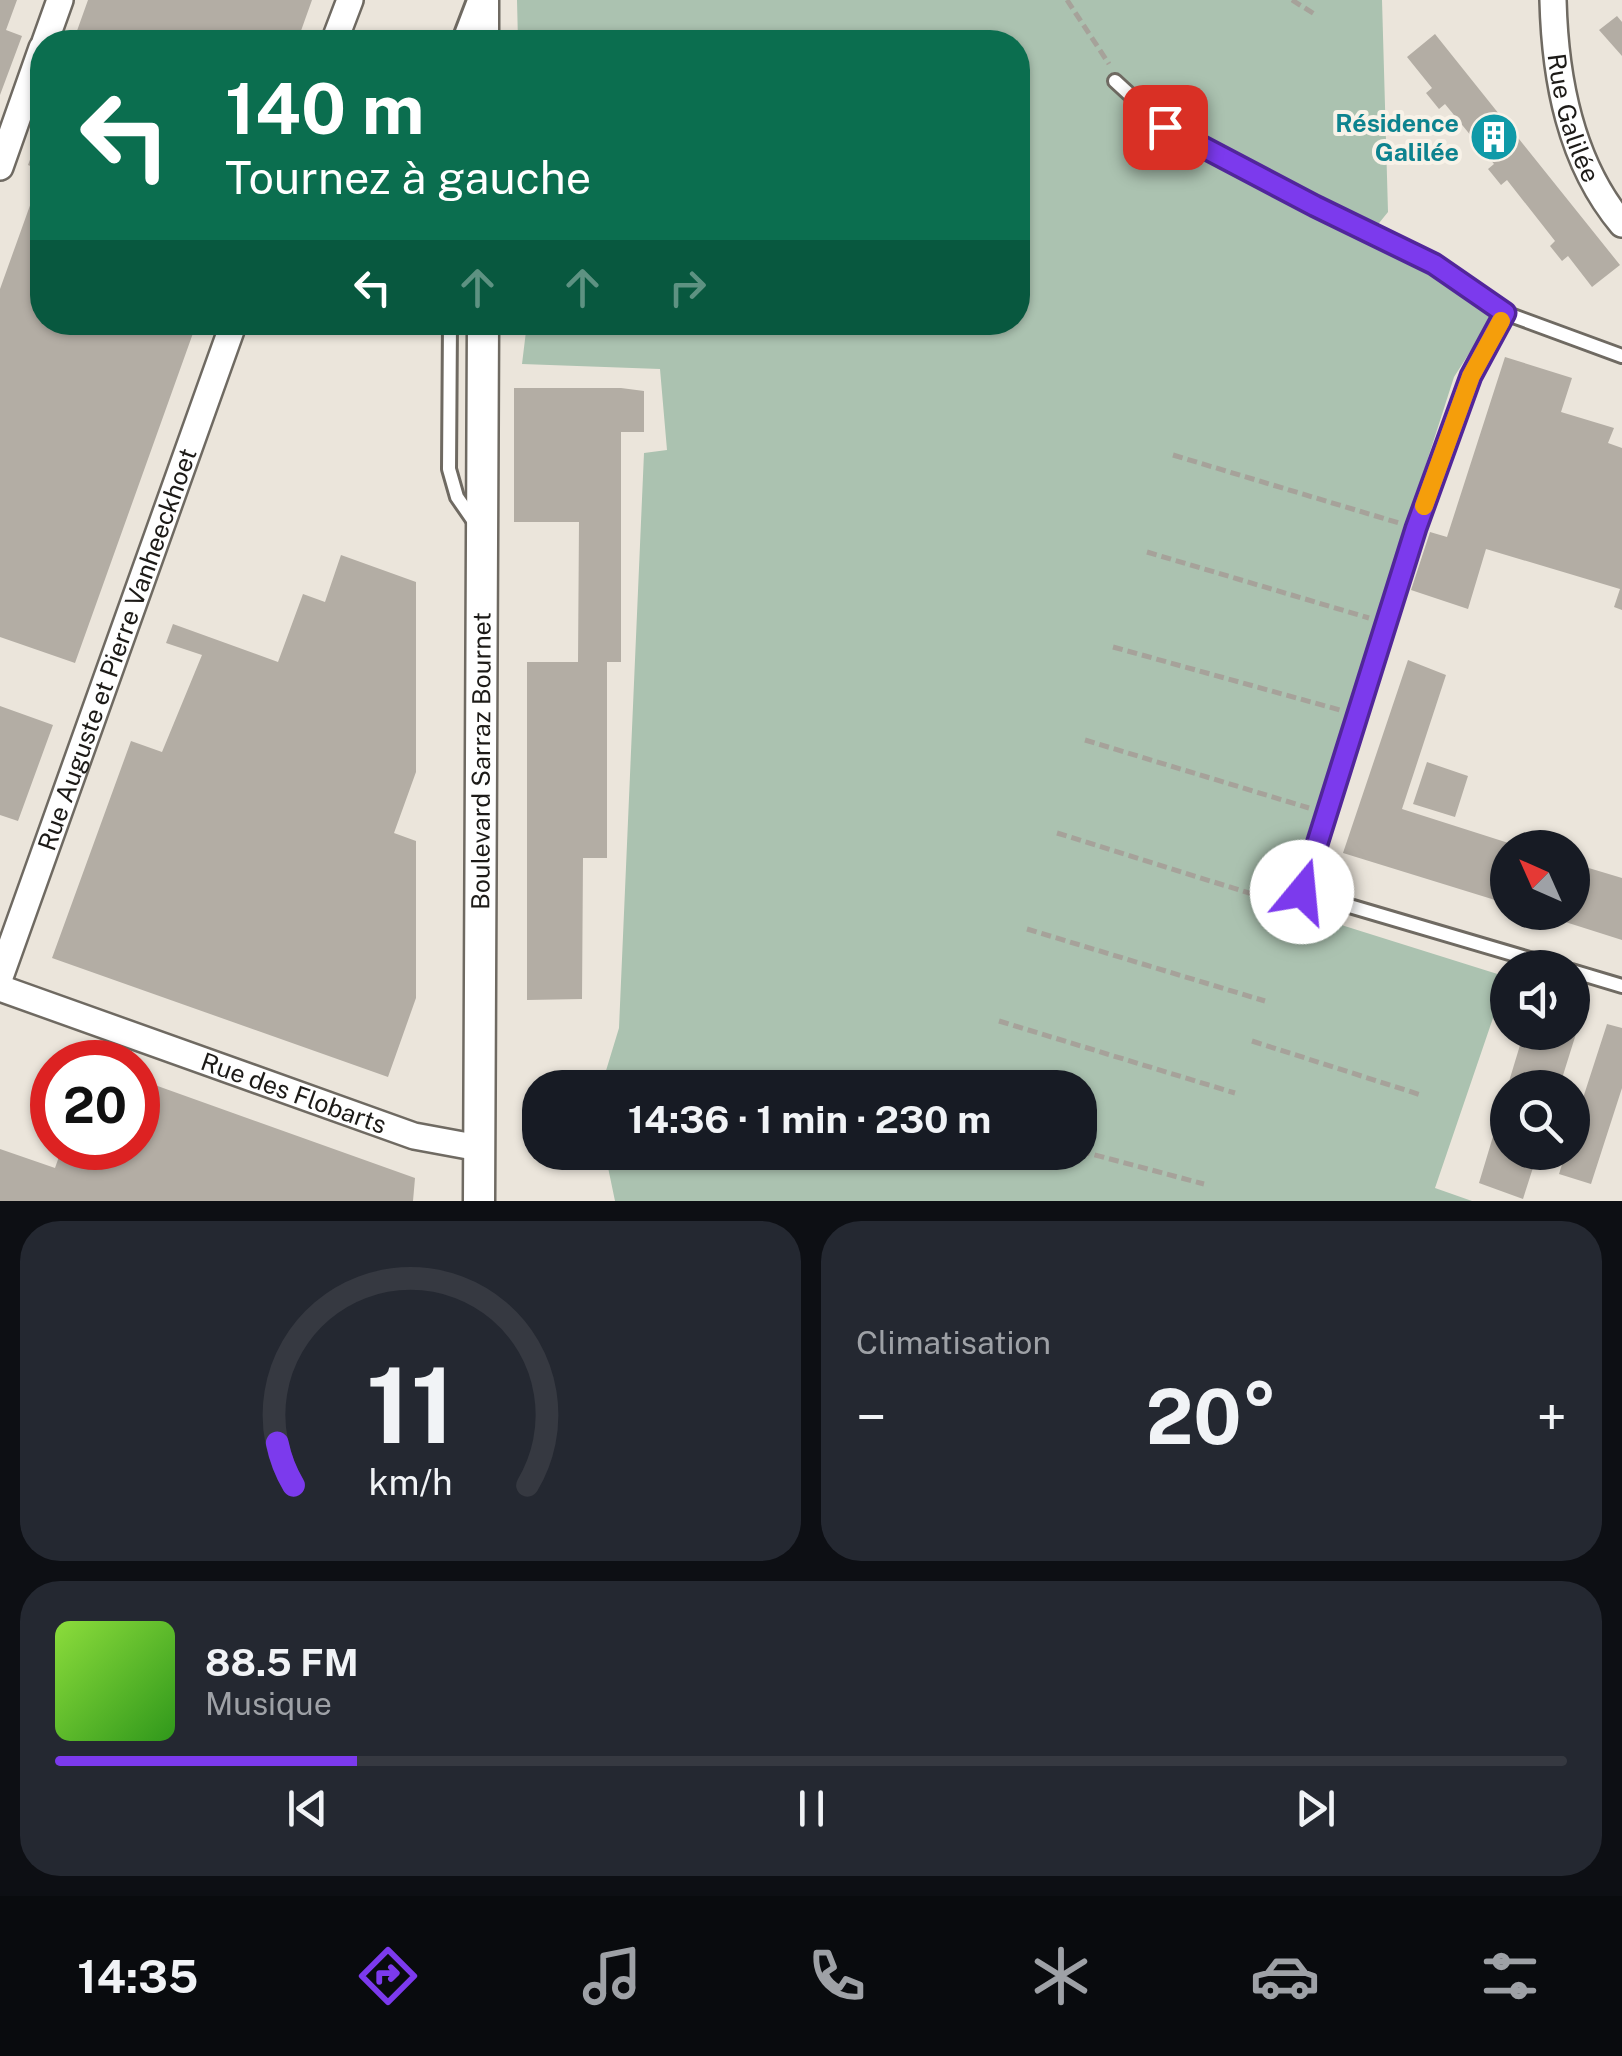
<!DOCTYPE html>
<html lang="fr">
<head>
<meta charset="utf-8">
<style>
  body { margin:0; font-family:"Public Sans",sans-serif; background:#242831; color:#f1f3f6; height:100vh; display:flex; flex-direction:column; font-size:38px; white-space:nowrap }
  * { box-sizing:border-box; margin:0 }
  p { font-size:32px; color:#9ea1a6 }
  .icon { flex:none; width:55px; height:55px; fill:none; stroke:currentColor; stroke-width:2; stroke-linecap:round; stroke-linejoin:round }
  .map { position:relative; height:1201px; overflow:hidden }
  .panel { display:flex; flex-direction:column; gap:20px; padding:20px; background:#0d0f14; flex:1 }
  .panel>* { flex:none }
  .top-card { position:absolute; left:30px; top:30px; width:1000px; height:305px; border-radius:40px; box-shadow:0 2px 8px #0004; background:#0b6e4f; color:#fff; overflow:hidden }
  .needle { width:65px; rotate:315deg }
  .fabs { position:absolute; left:1490px; top:830px; display:grid; gap:20px }
  .fabs a { display:grid; place-items:center; width:100px; height:100px; border-radius:50%; background:#171b24; box-shadow:0 2px 8px #0004; font-size:50px }
  .speed { position:absolute; left:30px; top:1040px; display:flex; gap:20px; font-size:50px; font-weight:700; text-align:center }
  .speed>* { display:grid; place-content:center; width:130px; height:130px; border-radius:50%; background:#171b24; box-shadow:0 2px 8px #0004; line-height:1 }
  .speed .limit { border:15px solid #d22; background:#fff; color:#111 }
  .pin { position:absolute; display:grid; place-items:center; width:85px; height:85px; color:#fff; margin:-42px; border-radius:20px; box-shadow:0 5px 15px #0006 }
  .me { position:absolute; width:110px; margin:-55px; rotate:17deg; stroke-linejoin:round; filter:drop-shadow(0 0 8px #0008) }
  .turn { display:flex; align-items:center; gap:35px; height:210px; padding:0 30px; font-size:45px }
  .turn .icon { width:130px; height:130px; stroke-width:2.5 }
  .turn b { display:block; font-size:70px; line-height:85px }
  .lanes { display:flex; align-items:center; height:95px; padding:0 30px; background:#0003; justify-content:center; gap:50px; direction:ltr }
  .lanes .off { opacity:.35 }
  .big { font-size:75px; font-weight:700; line-height:1.1 }
  .panel .tile { flex:1; display:flex; flex-direction:column; justify-content:center; gap:15px; min-width:0; padding:0 35px; border-radius:40px; background:#242831 }
  .panel .dial { align-items:center; gap:0 }
  .dial svg { height:260px; overflow:visible; fill:none; stroke:#363941; stroke-width:7; stroke-linecap:round; text-anchor:middle }
  .dial text { fill:#f1f3f6; stroke:none }
  .song { display:flex; align-items:center; gap:30px }
  .cover { width:120px; height:120px; border-radius:15px; background:linear-gradient(135deg,hsl(90 70% 55%),hsl(110 70% 35%)) }
  .played { height:10px; border-radius:5px; background:linear-gradient(90deg,#7c3aed 20%,#363941 20%) }
  .keys { display:flex; justify-content:space-around; direction:ltr }
  .heat { display:flex; justify-content:space-between; align-items:center; font-size:55px; direction:ltr }
  .panel .tiles { flex:1; display:grid; gap:20px; grid-template-columns:1fr 1fr }
  .tile:last-child { grid-column:span 2 }
  .trip { position:absolute; left:522px; top:1070px; width:575px; height:100px; border-radius:40px; background:#171b24; box-shadow:0 2px 8px #0004; font-weight:700; line-height:100px; text-align:center }
  .dock { display:flex; height:160px; justify-content:space-around; align-items:center; background:#090b0e; color:#9ea1a6 }
  .dock .icon { width:70px; height:70px }
  .dock .on { color:#7c3aed }
  .dock b { font-size:45px; color:#f1f3f6 }
  .map>svg:first-child { display:block }
</style>
</head>
<body>
<div class="map">
<svg width="1622" height="1201" viewBox="0 0 1622 1201">
  <rect width="100%" height="100%" fill="#ebe5db"/>
  <path fill="#abc2b0" d="M517 0H1382L1388 212 1371 233 1496 311 1454 377 1284 907 1507 977 1435 1188 1472 1201H615L605 1153 1080 1152V1088L601 1087 619 1028 644 453 667 450 660 369 522 364 527 323 1018 322V42H518Z"/>
  <path fill="#b3ada4" d="M0 0H17L6 30 22 36 0 95Z
    M88 0H312L297 42H73Z
    M1617 16 1622 22V56L1599 30Z
    M1435 34 1620 265 1592 287 1568 256 1562 261 1550 246 1555 241 1507 180 1501 185 1488 169 1494 164 1445 104 1439 109 1426 93 1432 88 1407 57Z
    M38 138 42 140V171L28 165Z
    M42 172V322H197L75 663 0 637V289Z
    M1505 357 1572 378 1561 412 1614 428 1608 443 1622 448V610L1614 607 1620 589 1486 549 1468 609 1411 590 1430 532 1447 537Z
    M514 388H621L644 391V432H621V662H607V858H583L582 999 527 1000V662H578L579 522H514Z
    M341 555 416 582V772L394 833 416 841V998L388 1077 52 958 131 741 162 752 202 655 166 643 173 624 278 662 303 594 325 602Z
    M1408 660 1446 675 1402 809 1521 847 1508 848V904L1343 853Z
    M0 706 53 725 18 821 0 815Z
    M1427 762 1468 776 1455 817 1413 804Z
    M1572 863 1622 878V940L1537 913 1572 912Z
    M1572 1019 1580 1021 1559 1088H1507L1524 1032H1572Z
    M1607 1024 1622 1028V1088L1591 1184 1559 1174 1566 1152H1572V1132Z
    M138 1079 415 1178 413 1201H0V1149L55 1168 62 1148H138Z
    M1507 1090 1508 1152H1538L1523 1199 1479 1183Z"/>
  <g fill="none" stroke-linecap="round" stroke-linejoin="round">
    <g stroke="#6f6a62" stroke-width="18">
      <path id="service" d="M458 42 474 0
        M1115 81 1165 127 1315 206 1434 265 1505 313 1622 356
        M1505 313 1471 376 1416 528 1302 892 1560 968
        M450 322 449 469 457 497 475 523
        M1572 971 1622 986"/>
    </g>
    <g stroke="#6f6a62" stroke-width="30">
      <g id="minor">
        <path id="s1" d="M1553 0C1555 79 1570 162 1622 224"/>
        <path d="M45 42 60 0"/>
        <path d="M334 42 350 0"/>
        <path d="M0 167 42 48"/>
        <path id="s2" d="M0 977 234 322"/>
        <path id="s3" d="M0 988 414 1136 479 1148"/>
      </g>
    </g>
    <g stroke="#6f6a62" stroke-width="35">
      <g id="tertiary">
        <path d="M483 42V0"/>
        <path id="s4" d="M479 1201 483 322"/>
      </g>
    </g>
    <path stroke="#a6a29a" stroke-width="5" stroke-dasharray="10 5" stroke-linecap="butt" d="M1067 0 1109 64
      M1292 0 1316 15
      M1173 455 1399 523
      M1147 552 1369 618
      M1113 647 1340 710
      M1085 740 1309 808
      M1057 833 1284 904
      M1027 929 1265 1001
      M999 1021 1235 1093
      M1252 1041 1421 1095
      M1080 1151 1204 1184"/>
    <use href="#service" stroke="#fff" stroke-width="12"/>
    <use href="#minor" stroke="#fff" stroke-width="25"/>
    <use href="#tertiary" stroke="#fff" stroke-width="30"/>
  </g>
  <g fill="none" stroke-linecap="round" stroke-linejoin="round">
    <g stroke="#51269a" stroke-width="25">
      <path id="route" d="M1165 127 1315 206 1434 264 1505 313 1471 376 1416 528 1302 892"/>
    </g>
    <use href="#route" stroke="#7c3aed" stroke-width="18"/>
    <path stroke="#f59e0b" stroke-width="18" d="M1424 506 1471 376 1501 321"/>
  </g>
  <defs>
    <g id="building-disc" transform="scale(2.5)"><circle r="9.5" fill="#0f9aa8" stroke="#f8f2e8"/><path d="M-4-6H4V6H1V3H-1V6H-4ZM-2.5-4.3h1.7v1.8h-1.7ZM.8-4.3h1.7v1.8H.8ZM-2.5-1h1.7V.8h-1.7ZM.8-1h1.7V.8H.8Z" fill="#fff"/></g>
  </defs>
  <g fill-rule="evenodd">
    <use href="#building-disc" x="1494" y="137"/>
  </g>
  <g text-anchor="middle" stroke-width="8" stroke-linejoin="round" paint-order="stroke">
    <g font-size="25" fill="#1c1a17" stroke="#f8f2e8">
      <text dy="9" stroke="none"><textPath href="#s1" startOffset="120">Rue Galilée</textPath></text>
      <text dy="9" stroke="none"><textPath href="#s2" startOffset="348">Rue Auguste et Pierre Vanheeckhoet</textPath></text>
      <text dy="9" stroke="none"><textPath href="#s4" startOffset="440">Boulevard Sarraz Bournet</textPath></text>
      <text dy="9" stroke="none"><textPath href="#s3" startOffset="312">Rue des Flobarts</textPath></text>
    </g>
    <g font-size="25" font-weight="bold" fill="#0d838f" stroke="#f8f2e8" text-anchor="end">
      <text x="1459" y="132">Résidence<tspan x="1459" dy="29">Galilée</tspan></text>
    </g>
  </g>
</svg>
<div class="fabs">
<a><svg class="needle" viewBox="-14 -14 28 28"><path d="M0-13l5 13h-10z" fill="#e53935"/><path d="M0 13l5-13h-10z" fill="#9ea1a6"/></svg></a>
<a><svg class="icon" aria-label="sound" viewBox="0 0 24 24"><path d="M4 9h4l5-4v14l-5-4H4zM17 9q2 3 0 6"/></svg></a>
<a><svg class="icon" aria-label="search" viewBox="0 0 24 24"><circle cx="10" cy="10" r="6"/><path d="M15 15l6 6"/></svg></a>
</div>
<div class="speed"><div class="limit">20</div></div>
<div class="pin" style="left:1165px;top:127px;background:#d93025"><svg class="icon" aria-label="arrive" viewBox="0 0 24 24"><path d="M6 21V4h12l-3 4 3 4H6"/></svg></div>
<svg class="me" style="left:1302px;top:892px" viewBox="-20 -20 40 40"><circle r="19" fill="#fff"/><path d="M0-13L10 11 0 6-10 11z" fill="#7c3aed"/></svg>
<div class="trip">14:36 · 1 min · 230 m</div>
<div class="top-card">
<div class="turn"><svg class="icon" aria-label="left" viewBox="0 0 24 24"><path d="M17 20v-9H6M10 6l-5 5 5 5"/></svg><div><b>140 m</b>Tournez à gauche</div></div>
<div class="lanes"><svg class="icon" aria-label="left" viewBox="0 0 24 24"><path d="M17 20v-9H6M10 6l-5 5 5 5"/></svg><svg class="icon off" aria-label="ahead" viewBox="0 0 24 24"><path d="M12 20V5M6 11l6-6 6 6"/></svg><svg class="icon off" aria-label="ahead" viewBox="0 0 24 24"><path d="M12 20V5M6 11l6-6 6 6"/></svg><svg class="icon off" aria-label="right" viewBox="0 0 24 24"><path d="M7 20v-9h11M14 6l5 5-5 5"/></svg></div>
</div>
</div>
<section class="panel">
<div class="tiles">
<div class="tile dial"><svg viewBox="0 0 100 80">
<path d="M14 69A42 42 0 1 1 86 69"/>
<path d="M14 69A42 42 0 0 1 9 56" stroke="#7c3aed"/>
<text x="50" y="56" font-size="32" font-weight="700">11</text>
<text x="50" y="72" font-size="11">km/h</text>
</svg></div>
<div class="tile"><p>Climatisation</p>
<div class="heat"><a>−</a><b class="big">20°</b><a>+</a></div>
</div>
<div class="tile">
<div class="song"><i class="cover"></i><div><b>88.5 FM</b><p>Musique</p></div></div>
<div class="played"></div>
<div class="keys"><svg class="icon" aria-label="previous" viewBox="0 0 24 24"><path d="M18 5L8 12l10 7zM5 5v14"/></svg><svg class="icon" aria-label="pause" viewBox="0 0 24 24"><path d="M8 5v14M16 5v14"/></svg><svg class="icon" aria-label="next" viewBox="0 0 24 24"><path d="M6 5l10 7-10 7zM19 5v14"/></svg></div>
</div>
</div>
</section>
<nav class="dock">
<b>14:35</b>
<svg class="icon on" aria-label="directions" viewBox="0 0 24 24"><path d="M12 3l9 9-9 9-9-9zM9 14v-3h6M13 9l2 2-2 2"/></svg>
<svg class="icon" aria-label="music" viewBox="0 0 24 24"><path d="M9 18V5l10-2v13"/><circle cx="6" cy="18" r="3"/><circle cx="16" cy="16" r="3"/></svg>
<svg class="icon" aria-label="phone" viewBox="0 0 24 24"><path d="M5 4h4l2 5-3 2q2 4 5 5l2-3 5 2v4C11 20 4 13 5 4z"/></svg>
<svg class="icon" aria-label="climate" viewBox="0 0 24 24"><path d="M12 3v18M4 7l16 10M4 17L20 7"/></svg>
<svg class="icon" aria-label="car" viewBox="0 0 24 24"><path d="M5 17H2v-5l4-1 3-4h7l3 4 3 1v5h-3M9 17h6M6 11h13"/><circle cx="7" cy="17" r="2"/><circle cx="17" cy="17" r="2"/></svg>
<svg class="icon" aria-label="filters" viewBox="0 0 24 24"><path d="M4 7h16M4 17h16"/><circle cx="9" cy="7" r="2"/><circle cx="15" cy="17" r="2"/></svg>
</nav>
</body>
</html>
